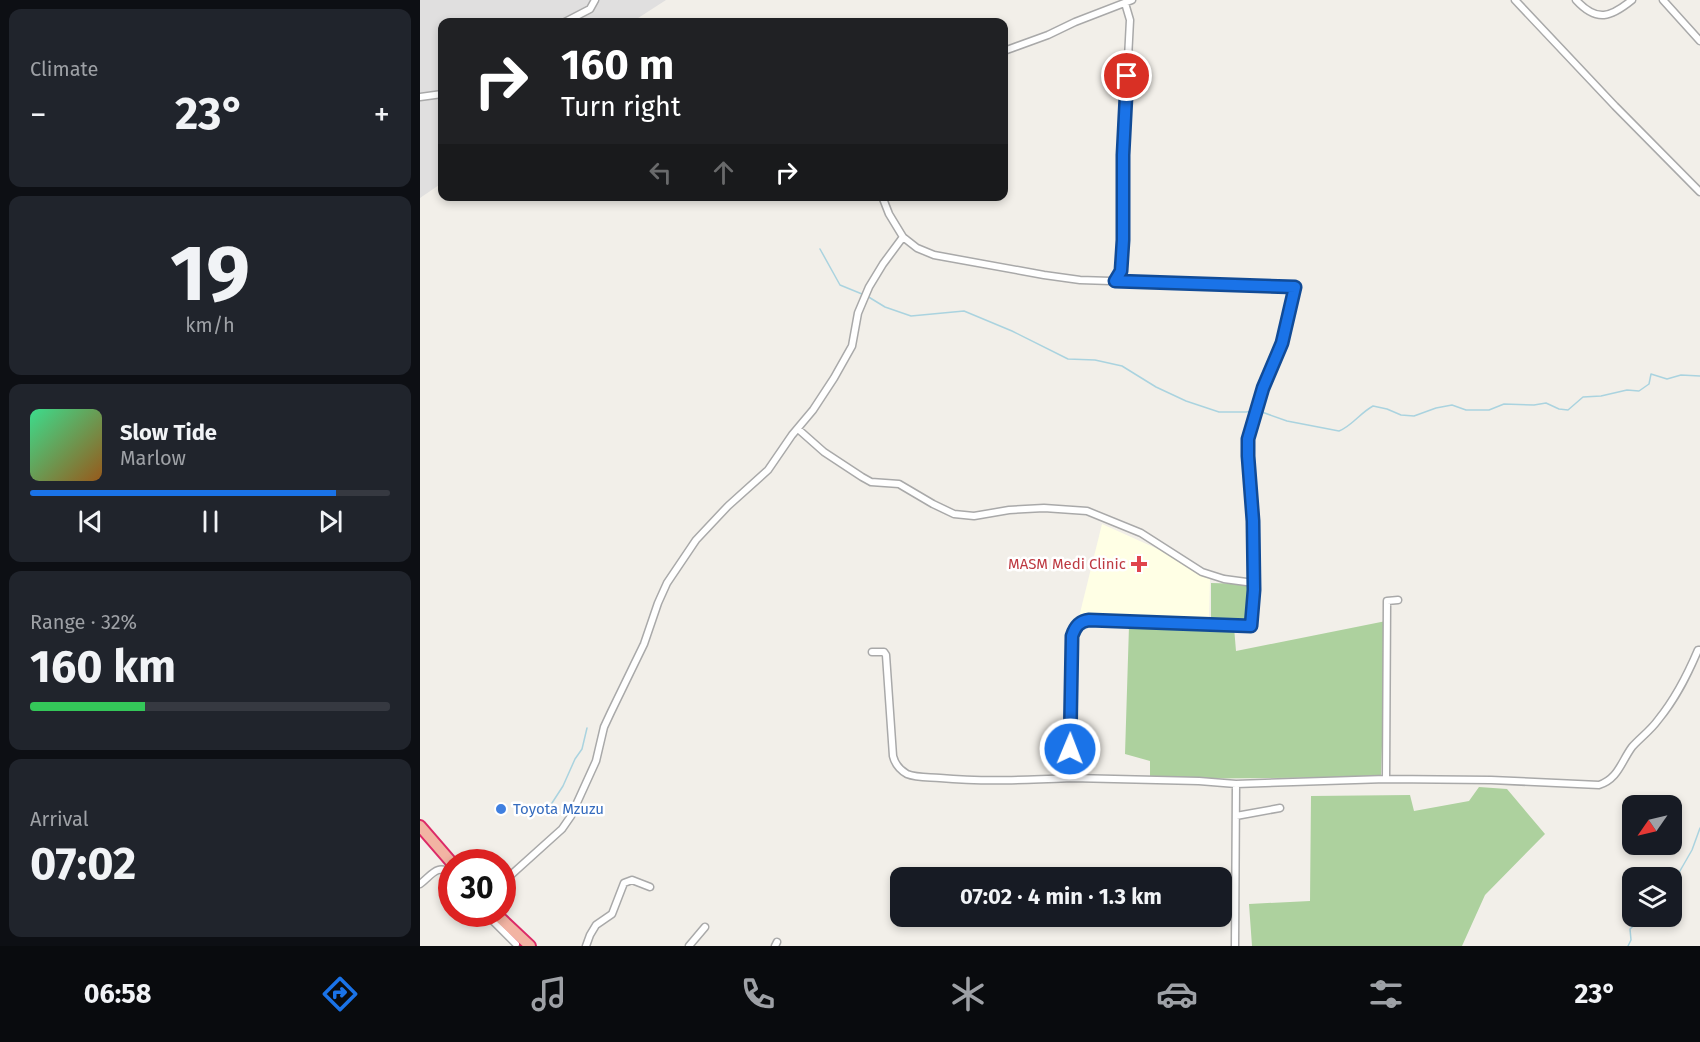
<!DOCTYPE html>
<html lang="en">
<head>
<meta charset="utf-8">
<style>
  body { margin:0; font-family:"Fira Sans",sans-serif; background:#20242c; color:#f1f3f6; height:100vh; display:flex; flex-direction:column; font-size:22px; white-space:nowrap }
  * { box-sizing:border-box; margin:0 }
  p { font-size:20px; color:#9ea1a6 }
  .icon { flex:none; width:33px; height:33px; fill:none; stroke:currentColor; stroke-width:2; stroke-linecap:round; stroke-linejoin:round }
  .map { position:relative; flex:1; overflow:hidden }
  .sheet { display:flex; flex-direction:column; gap:9px; padding:9px; background:#0d0f14; width:420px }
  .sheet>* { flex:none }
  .top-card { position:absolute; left:18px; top:18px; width:570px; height:183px; border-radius:12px; box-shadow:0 3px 9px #0003; background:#202124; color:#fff; overflow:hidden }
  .needle { width:39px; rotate:236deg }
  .controls { position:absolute; left:1202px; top:795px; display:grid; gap:12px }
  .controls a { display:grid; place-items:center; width:60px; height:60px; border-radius:12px; background:#171b24; box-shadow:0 3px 9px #0003; font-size:30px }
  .speed { position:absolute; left:18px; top:849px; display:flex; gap:12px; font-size:30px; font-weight:700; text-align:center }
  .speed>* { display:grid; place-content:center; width:78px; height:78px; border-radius:50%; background:#171b24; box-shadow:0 3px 9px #0003; line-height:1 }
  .speed .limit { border:9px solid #d22; background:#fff; color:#111 }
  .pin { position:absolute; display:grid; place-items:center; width:51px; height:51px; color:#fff; margin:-26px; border:3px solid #fff; border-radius:50%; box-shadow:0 2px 6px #0007 }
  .me { position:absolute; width:66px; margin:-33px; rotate:1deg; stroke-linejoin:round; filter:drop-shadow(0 0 4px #0008) }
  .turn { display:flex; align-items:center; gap:21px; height:126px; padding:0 24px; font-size:27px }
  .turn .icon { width:78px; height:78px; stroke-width:2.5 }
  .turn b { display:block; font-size:42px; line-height:51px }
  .lanes { display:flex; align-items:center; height:57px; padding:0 24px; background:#0003; justify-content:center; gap:30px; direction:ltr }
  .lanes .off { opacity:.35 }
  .big { font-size:45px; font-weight:700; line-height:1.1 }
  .sheet .card { flex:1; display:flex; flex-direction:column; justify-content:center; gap:9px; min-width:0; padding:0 21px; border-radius:12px; background:#20242c }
  .sheet .dial { align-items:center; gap:0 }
  .dial b { font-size:78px; line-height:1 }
  .song { display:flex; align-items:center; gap:18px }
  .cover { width:72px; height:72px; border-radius:9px; background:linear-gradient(135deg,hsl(150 70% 55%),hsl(30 70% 35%)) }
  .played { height:6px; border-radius:3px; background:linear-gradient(90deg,#1a73e8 85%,#363941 85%) }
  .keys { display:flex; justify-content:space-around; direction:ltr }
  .heat { display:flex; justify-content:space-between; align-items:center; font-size:33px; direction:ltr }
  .charge { height:9px; border-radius:4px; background:linear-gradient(90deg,#34c759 32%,#363941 0) }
  .trip { position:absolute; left:470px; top:867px; width:342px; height:60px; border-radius:12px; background:#171b24; box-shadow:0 3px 9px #0003; font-weight:700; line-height:60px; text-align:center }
  .tabs { display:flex; height:96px; justify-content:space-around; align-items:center; background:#090b0e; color:#9ea1a6 }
  .tabs .icon { width:42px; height:42px }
  .tabs .current { color:#1a73e8 }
  .tabs b { font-size:27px; color:#f1f3f6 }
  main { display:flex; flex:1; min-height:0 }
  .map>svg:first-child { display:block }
</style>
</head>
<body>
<main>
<section class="sheet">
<div class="card"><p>Climate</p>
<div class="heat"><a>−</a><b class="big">23°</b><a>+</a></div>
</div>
<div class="card dial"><b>19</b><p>km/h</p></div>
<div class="card">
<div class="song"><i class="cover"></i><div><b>Slow Tide</b><p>Marlow</p></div></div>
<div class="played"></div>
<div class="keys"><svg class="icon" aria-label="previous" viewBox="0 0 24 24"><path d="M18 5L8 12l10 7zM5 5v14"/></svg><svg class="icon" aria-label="pause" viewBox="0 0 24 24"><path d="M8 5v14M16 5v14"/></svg><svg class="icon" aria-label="next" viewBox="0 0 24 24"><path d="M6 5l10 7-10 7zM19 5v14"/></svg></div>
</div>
<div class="card"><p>Range · 32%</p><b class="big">160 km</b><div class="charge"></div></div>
<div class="card"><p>Arrival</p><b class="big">07:02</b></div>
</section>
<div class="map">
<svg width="1280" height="946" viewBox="0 0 1280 946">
  <rect width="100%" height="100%" fill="#f2efe9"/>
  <path fill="#e0dfdf" d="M0 0H246L212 22H22V183L0 198Z"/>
  <path fill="#ffffe5" d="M682 524 740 550 790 578 789 621 659 617Z"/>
  <path fill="#add19e" d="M791 583 829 584V622L791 621Z
    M966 621 961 777 730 779V761L705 754 709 626 814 627 816 651Z
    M1059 787 1087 789 1125 834 1065 895 1042 946H832L829 904 890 901 891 796 990 795 994 811 1049 801Z"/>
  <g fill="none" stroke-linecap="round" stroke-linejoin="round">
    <path stroke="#aad3df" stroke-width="1.5" d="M400 249 420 285 442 294
      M447 296 465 307 491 316 544 311 592 331 648 359 675 360 702 366 736 387 766 401 799 412H826L835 411
      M839 411 867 421 919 431C932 426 940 413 953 406L967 409 981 415 994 416 1016 408 1032 405 1046 410H1069L1084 404 1114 405 1126 403 1139 409 1148 410 1163 397 1181 396 1207 390 1219 391 1229 384 1231 374 1247 379 1261 375 1280 376
      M132 803 143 786 155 759 162 749 167 728
      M1251 890 1253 883 1272 850 1280 828
      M1208 946 1211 940 1210 929 1224 916"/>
    <g stroke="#a9a9a9" stroke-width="9">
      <path id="minor" d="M1095 0 1195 106 1280 192
        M1156 0C1177 23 1191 17 1212 0
        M1243 0 1280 41
        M145 22 170 9 175 0
        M584 51 628 35 655 22 712 0
        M0 97 22 94
        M462 196 469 214 483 237 497 248 514 255 624 275 660 280 875 287 862 343 843 389 828 439V456L831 493 834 590 831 626 669 620C659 621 655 627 652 636L650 749 652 778 779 781 816 784 966 779 1071 780 1179 785C1198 779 1201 762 1212 747 1220 738 1231 730 1238 720 1256 698 1267 676 1278 650H1280
        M695 281 701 271 703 239V155L710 20 705 3
        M378 429 404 452 442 477 451 482 479 484 513 504 534 514 554 516 589 510 624 508 667 511 721 533 782 572 804 579 834 583
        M452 652H464L466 655 473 756C475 764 480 770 487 774 497 778 509 777 520 778 564 782 608 780 652 778
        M966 779 967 601 978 600
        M816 816 860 808
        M82 883 142 829 151 816 176 761 184 727 191 712 224 644 238 603 247 583 276 540 308 506 348 470 372 435 393 410 414 378 432 346 438 313 449 287 463 264 483 237
        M0 884C12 875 17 863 32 874
        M66 914 96 944
        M166 946 170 935 176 925 192 914 204 883 212 880 230 887
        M269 946 285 927
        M355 946 357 942
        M815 946 816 784"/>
    </g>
    <g stroke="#dc2a67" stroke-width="14">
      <path id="trunk" d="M0 826 32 863
        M76 914 110 946"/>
    </g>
    <use href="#minor" stroke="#fff" stroke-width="6"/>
    <use href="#trunk" stroke="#f2b4a3" stroke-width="10"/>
  </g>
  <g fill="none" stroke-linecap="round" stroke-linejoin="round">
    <g stroke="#114b97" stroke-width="15">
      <path id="route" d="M650 749 652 636C655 627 659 621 669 620L831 626 834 590 833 521 828 456V439L843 388 862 343 875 287 695 281 701 271 703 240V155L707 76"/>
    </g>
    <use href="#route" stroke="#1a73e8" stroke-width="10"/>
  </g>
  <path fill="#e0444e" stroke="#fff" stroke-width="2" d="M716 555h6v6h6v6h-6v6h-6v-6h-6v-6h6z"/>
  <circle fill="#3f7fe0" stroke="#fff" stroke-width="2" cx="81" cy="809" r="6"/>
  <g text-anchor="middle" stroke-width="5" stroke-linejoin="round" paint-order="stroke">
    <g font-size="15" fill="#be3a42" stroke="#fff" text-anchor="end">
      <text x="706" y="569">MASM Medi Clinic</text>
    </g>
    <g font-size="15" fill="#366cbe" stroke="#fff" text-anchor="start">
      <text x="93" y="814">Toyota Mzuzu</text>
    </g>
  </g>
</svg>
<div class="controls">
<a><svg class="needle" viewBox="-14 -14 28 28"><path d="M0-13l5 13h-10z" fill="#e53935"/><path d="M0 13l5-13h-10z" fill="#9ea1a6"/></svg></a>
<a><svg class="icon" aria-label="layers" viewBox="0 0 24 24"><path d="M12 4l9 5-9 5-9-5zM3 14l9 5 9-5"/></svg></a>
</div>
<div class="speed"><div class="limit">30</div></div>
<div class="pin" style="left:707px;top:76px;background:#d93025"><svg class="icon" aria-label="arrive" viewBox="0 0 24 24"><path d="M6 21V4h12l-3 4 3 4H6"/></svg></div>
<svg class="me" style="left:650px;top:749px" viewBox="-20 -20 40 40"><circle r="17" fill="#1a73e8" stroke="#fff" stroke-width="3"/><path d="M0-11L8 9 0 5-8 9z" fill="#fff"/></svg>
<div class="trip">07:02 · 4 min · 1.3 km</div>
<div class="top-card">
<div class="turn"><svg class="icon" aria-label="right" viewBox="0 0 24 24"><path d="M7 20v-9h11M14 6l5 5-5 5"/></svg><div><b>160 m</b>Turn right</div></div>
<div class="lanes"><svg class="icon off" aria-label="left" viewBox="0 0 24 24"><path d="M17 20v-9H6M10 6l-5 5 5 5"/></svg><svg class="icon off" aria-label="ahead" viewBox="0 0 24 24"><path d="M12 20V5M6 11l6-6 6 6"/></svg><svg class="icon" aria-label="right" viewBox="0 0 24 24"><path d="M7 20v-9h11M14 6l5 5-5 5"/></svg></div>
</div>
</div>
</main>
<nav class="tabs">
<b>06:58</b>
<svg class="icon current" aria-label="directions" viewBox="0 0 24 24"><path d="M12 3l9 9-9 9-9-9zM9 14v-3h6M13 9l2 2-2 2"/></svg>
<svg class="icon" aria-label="music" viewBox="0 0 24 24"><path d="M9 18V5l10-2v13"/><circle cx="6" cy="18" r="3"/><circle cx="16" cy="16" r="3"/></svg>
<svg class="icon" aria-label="phone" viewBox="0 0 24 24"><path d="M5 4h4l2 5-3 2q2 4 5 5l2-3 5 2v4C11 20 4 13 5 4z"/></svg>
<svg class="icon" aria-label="climate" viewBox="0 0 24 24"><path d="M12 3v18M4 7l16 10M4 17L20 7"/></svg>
<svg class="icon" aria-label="car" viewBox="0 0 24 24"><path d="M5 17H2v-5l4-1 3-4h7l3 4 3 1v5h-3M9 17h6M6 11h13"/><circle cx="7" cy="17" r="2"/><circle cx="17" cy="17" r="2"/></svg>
<svg class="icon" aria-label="filters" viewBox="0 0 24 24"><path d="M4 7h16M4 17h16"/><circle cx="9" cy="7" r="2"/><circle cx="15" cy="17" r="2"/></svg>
<b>23°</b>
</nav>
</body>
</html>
